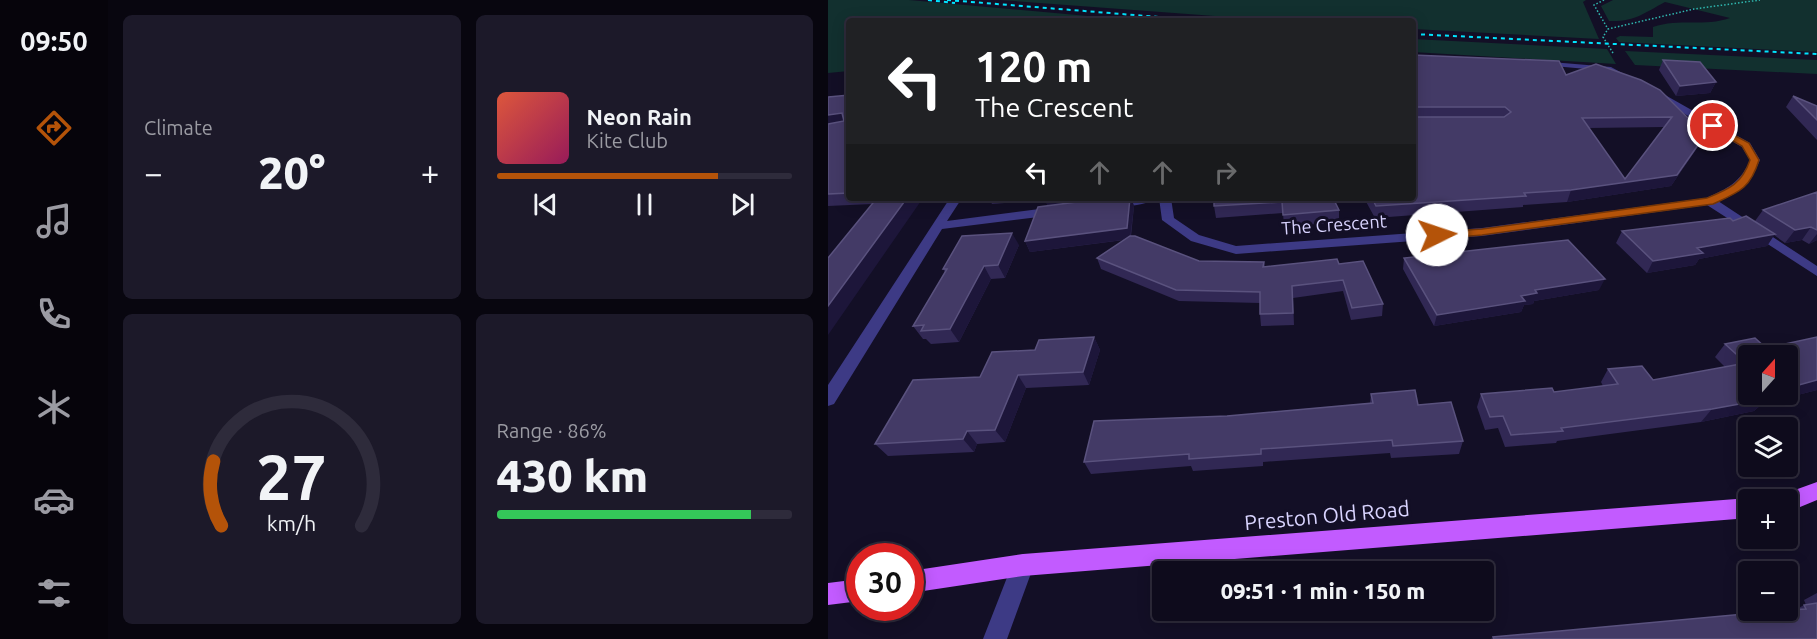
<!DOCTYPE html>
<html lang="en">
<head>
<meta charset="utf-8">
<style>
  body { margin:0; font-family:Ubuntu,sans-serif; background:#1c1929; color:#f1f3f6; height:100vh; display:flex; flex-direction:column; font-size:22px; white-space:nowrap }
  * { box-sizing:border-box; margin:0 }
  p { font-size:20px; color:#9b9ba3 }
  .icon { flex:none; width:33px; height:33px; fill:none; stroke:currentColor; stroke-width:2; stroke-linecap:round; stroke-linejoin:round }
  .map { position:relative; flex:1; overflow:hidden }
  .sheet { display:flex; flex-direction:column; gap:15px; padding:15px; background:#08060f; width:720px }
  .sheet>* { flex:none }
  .hud { position:absolute; left:18px; top:18px; width:570px; height:183px; border-radius:6px; box-shadow:0 3px 15px #0003,0 0 0 2px #2e2b3b; background:#202124; color:#fff; overflow:hidden }
  .needle { width:39px; rotate:21deg }
  .buttons { position:absolute; left:910px; top:345px; display:grid; gap:12px }
  .buttons a { display:grid; place-items:center; width:60px; height:60px; border-radius:6px; background:#0e0b1c; box-shadow:0 3px 15px #0003,0 0 0 2px #2e2b3b; font-size:30px }
  .speed { position:absolute; left:18px; top:543px; display:flex; gap:12px; font-size:30px; font-weight:700; text-align:center }
  .speed>* { display:grid; place-content:center; width:78px; height:78px; border-radius:50%; background:#0e0b1c; box-shadow:0 3px 15px #0003,0 0 0 2px #2e2b3b; line-height:1 }
  .speed .limit { border:9px solid #d22; background:#fff; color:#111 }
  .pin { position:absolute; display:grid; place-items:center; width:51px; height:51px; color:#fff; margin:-26px; border:3px solid #fff; border-radius:50%; box-shadow:0 2px 6px #0007 }
  .me { position:absolute; width:66px; margin:-33px; rotate:86deg; stroke-linejoin:round; filter:drop-shadow(0 0 4px #0008) }
  .turn { display:flex; align-items:center; gap:21px; height:126px; padding:0 30px; font-size:27px }
  .turn .icon { width:78px; height:78px; stroke-width:2.5 }
  .turn b { display:block; font-size:42px; line-height:51px }
  .lanes { display:flex; align-items:center; height:57px; padding:0 30px; background:#0003; justify-content:center; gap:30px; direction:ltr }
  .lanes .off { opacity:.35 }
  .big { font-size:45px; font-weight:800; line-height:1.1 }
  .sheet .widget { flex:1; display:flex; flex-direction:column; justify-content:center; gap:9px; min-width:0; padding:0 21px; border-radius:9px; background:#1c1929 }
  .sheet .dial { align-items:center; gap:0 }
  .dial svg { height:156px; overflow:visible; fill:none; stroke:#2e2b3b; stroke-width:7; stroke-linecap:round; text-anchor:middle }
  .dial text { fill:#f1f3f6; stroke:none }
  .song { display:flex; align-items:center; gap:18px }
  .cover { width:72px; height:72px; border-radius:9px; background:linear-gradient(135deg,hsl(10 70% 55%),hsl(330 70% 35%)) }
  .played { height:6px; border-radius:3px; background:linear-gradient(90deg,#b45309 75%,#2e2b3b 75%) }
  .keys { display:flex; justify-content:space-around; direction:ltr }
  .heat { display:flex; justify-content:space-between; align-items:center; font-size:33px; direction:ltr }
  .charge { height:9px; border-radius:4px; background:linear-gradient(90deg,#34c759 86%,#2e2b3b 0) }
  .sheet .tiles { flex:1; display:grid; gap:15px; grid-template-columns:repeat(2,1fr) }
  .trip { position:absolute; left:324px; top:561px; width:342px; height:60px; border-radius:6px; background:#0e0b1c; box-shadow:0 3px 15px #0003,0 0 0 2px #2e2b3b; font-weight:800; line-height:60px; text-align:center }
  main { display:flex; flex:1; min-height:0 }
  .menu { display:flex; flex-direction:column; width:108px; justify-content:space-around; align-items:center; background:#06040b; color:#9b9ba3 }
  .menu .icon { width:42px; height:42px }
  .menu .active { color:#b45309 }
  .menu b { font-size:27px; color:#f1f3f6 }
  .map>svg:first-child { display:block }
</style>
</head>
<body>
<main>
<nav class="menu">
<b>09:50</b>
<svg class="icon active" aria-label="directions" viewBox="0 0 24 24"><path d="M12 3l9 9-9 9-9-9zM9 14v-3h6M13 9l2 2-2 2"/></svg>
<svg class="icon" aria-label="music" viewBox="0 0 24 24"><path d="M9 18V5l10-2v13"/><circle cx="6" cy="18" r="3"/><circle cx="16" cy="16" r="3"/></svg>
<svg class="icon" aria-label="phone" viewBox="0 0 24 24"><path d="M5 4h4l2 5-3 2q2 4 5 5l2-3 5 2v4C11 20 4 13 5 4z"/></svg>
<svg class="icon" aria-label="climate" viewBox="0 0 24 24"><path d="M12 3v18M4 7l16 10M4 17L20 7"/></svg>
<svg class="icon" aria-label="car" viewBox="0 0 24 24"><path d="M5 17H2v-5l4-1 3-4h7l3 4 3 1v5h-3M9 17h6M6 11h13"/><circle cx="7" cy="17" r="2"/><circle cx="17" cy="17" r="2"/></svg>
<svg class="icon" aria-label="filters" viewBox="0 0 24 24"><path d="M4 7h16M4 17h16"/><circle cx="9" cy="7" r="2"/><circle cx="15" cy="17" r="2"/></svg>
</nav>
<section class="sheet">
<div class="tiles">
<div class="widget"><p>Climate</p>
<div class="heat"><a>−</a><b class="big">20°</b><a>+</a></div>
</div>
<div class="widget">
<div class="song"><i class="cover"></i><div><b>Neon Rain</b><p>Kite Club</p></div></div>
<div class="played"></div>
<div class="keys"><svg class="icon" aria-label="previous" viewBox="0 0 24 24"><path d="M18 5L8 12l10 7zM5 5v14"/></svg><svg class="icon" aria-label="pause" viewBox="0 0 24 24"><path d="M8 5v14M16 5v14"/></svg><svg class="icon" aria-label="next" viewBox="0 0 24 24"><path d="M6 5l10 7-10 7zM19 5v14"/></svg></div>
</div>
<div class="widget dial"><svg viewBox="0 0 100 80">
<path d="M14 69A42 42 0 1 1 86 69"/>
<path d="M14 69A42 42 0 0 1 10 36" stroke="#b45309"/>
<text x="50" y="56" font-size="32" font-weight="700">27</text>
<text x="50" y="72" font-size="11">km/h</text>
</svg></div>
<div class="widget"><p>Range · 86%</p><b class="big">430 km</b><div class="charge"></div></div>
</div>
</section>
<div class="map">
<svg width="989" height="639" viewBox="0 0 989 639">
  <rect width="100%" height="100%" fill="#130f26"/>
  <path fill="#12302f" d="M0 0H81L315 21H21V71L0 73Z
    M172 0H758L755 2 771 39 585 29V21H454Z
    M785 0H989V52L791 42 788 38 792 36 825 37V27C851 18 877 27 902 18L837 2C816 13 807 22 781 21L773 6Z
    M585 39 779 49 788 64 585 52Z
    M797 51 989 60V74L807 65Z"/>
  <g fill="none" stroke-linecap="round" stroke-linejoin="round">
    <path stroke="#2fb8b0" stroke-width="1.5" stroke-dasharray="1.5 2" stroke-linecap="butt" d="M776 0 766 5 780 29
      M785 53 775 37 780 29 866 9 932 0"/>
    <path fill="#3d3a85" fill-rule="evenodd" d="M711 61 783 67 805 79 798 81 781 71 714 65 710 63Z
      M824 91H830L922 143 932 160C923 182 911 192 890 201L989 266V276L879 205 654 236 408 254 363 241 334 220 331 198H343L346 218 371 235 408 246 654 228 878 198C899 189 913 182 922 160L914 147 824 95Z
      M122 198H134L119 221 227 207 233 211 227 215 114 229 6 404 0 406V385Z
      M296 198H329C320 205 287 210 278 203L280 201Z
      M195 554 203 557 206 565 179 639H155L187 557Z"/>
    <path fill="#c25bff" fill-rule="evenodd" d="M989 482V500L960 512V500H951L953 495Z
      M921 498 924 500H921V518L195 576 82 593V571L195 554Z
      M32 579V601L0 605V583Z"/>
    <path stroke="#00e5ff" stroke-width="2" stroke-dasharray="4 4" stroke-linecap="butt" d="M100 0 127 3
      M119 0 381 21
      M585 34 989 54"/>
  </g>
  <path fill="#312854" fill-rule="evenodd" d="M585 55 738 75 813 80 871 145 843 186 739 202 695 205V207L547 218 536 198H585ZM836 127 797 179 761 128Z
    M835 60 888 82 882 93 848 96 831 70Z
    M21 95V198H95L44 204 0 206V97Z
    M965 96 989 106V140L958 107Z
    M989 192V240L981 244 974 240 957 243 946 235 939 246 871 259 867 265 819 273 788 243 794 231 905 221H927L935 210Z
    M161 198H303L306 206 303 236 371 261 436 262 437 267 511 264 555 304 554 316 523 320 515 291 465 298 466 325 433 326 432 314V303L351 301 273 269 269 258 296 240 202 252 197 241 220 206 217 200 164 204Z
    M386 198 506 199 511 210V222L456 227 455 213 388 218 386 206Z
    M191 245 177 278 163 279 131 342 103 344 98 339H95L85 326 117 272 115 269Z
    M576 258 771 290 706 301 705 304 696 305 693 312 606 326 575 269Z
    M266 337 272 350 261 385 198 388 177 442 149 444 146 452 60 456 47 444 152 377Z
    M989 337V390L934 404 926 411 873 422 729 441 728 443 677 447 670 428 657 430 649 407 653 394 726 392 775 386 773 382 780 369 825 380 897 367 887 357 897 344 938 348Z
    M543 394 590 405 635 441 631 454 563 458 562 453 435 462V466L365 471 363 466 263 474 256 462 399 416 542 403Z
    M989 593V639H663L665 637 967 610 976 605H978L976 600Z"/>
  <path fill="#1d163a" d="M888 82 882 93 848 96 852 86Z
    M14 113 21 124 0 126V115Z
    M877 135 871 145 843 186 739 202 743 190 849 175Z
    M79 198H95L0 335V306Z
    M216 198H287L220 206Z
    M302 198H303L306 206 302 239 202 252 197 241Z
    M983 227 974 240 957 243 967 230Z
    M184 233 191 245 177 278 170 265Z
    M947 234 939 246 871 259 867 265 819 273 825 261 869 248Z
    M989 234V240L981 244Z
    M156 266 163 279 131 342 122 329Z
    M777 279 771 290 706 301 705 304 696 305 693 312 606 326 609 315 693 296 707 290Z
    M266 337 272 350 261 385 255 372Z
    M190 375 198 388 177 442 167 430Z
    M989 380V390L934 404 926 411 873 422 884 409 934 394H960V388Z
    M139 431 149 444 146 452 135 439Z"/>
  <path fill="#433a66" stroke="#5a527e" stroke-width="1.5" fill-rule="evenodd" d="M585 55 731 61 738 75 768 64 813 80 832 90 877 135 849 175 743 190 696 193 698 196 548 206 544 198H585V116L586 117H676L683 112 677 107H586L585 111ZM844 117 797 179 754 118Z
    M835 60 872 62 888 82 852 86Z
    M21 95V193L0 194V124L16 121 14 113 0 115V97Z
    M965 96 989 106V120Z
    M989 192V230L983 227 967 230 935 210Z
    M49 198H79L0 306V258Z
    M280 198H302L299 228 197 241 210 207Z
    M386 198H505L511 210 455 215 454 202 386 206Z
    M918 216 947 234 869 248 875 253 825 261 794 231 902 218 905 221Z
    M184 233 170 265 156 266 122 329 93 331 96 325 85 326 119 269H115L134 236Z
    M302 236H307L371 261 436 262 435 267 509 259 511 264 535 261 555 304 524 308 515 280 464 286 465 313 432 314V292L348 290 269 258Z
    M740 240 777 279 707 290 709 293 693 296 697 301 609 315 576 258Z
    M266 337 255 372 190 375 167 430 139 431 135 439 47 444 85 380 152 377 164 352 207 350 211 340Z
    M989 337V380L960 388V356H921V394H934L939 399 884 409 733 428 735 431 683 435 675 416 662 417 653 394 724 388 726 392 790 384 780 369 814 366 825 380 918 363 897 344 927 338 938 348Z
    M587 390 590 405 623 402 635 441 565 446 564 440 433 449V454L361 459V454L256 462 266 421 399 416 545 403 543 394Z
    M989 603V639H666L665 637 960 610 978 609 976 605Z"/>
  <path fill="#b45309" stroke="#753606" stroke-width="1.5" d="M885 124 921 143 931 160C922 189 911 192 885 204L654 235 609 239 603 235 609 232 654 229 879 198C901 189 914 184 922 160L914 146 882 128 881 126Z"/>
  <g text-anchor="middle" stroke-width="6" stroke-linejoin="round" paint-order="stroke">
    <g font-size="18" fill="#d9d4ff" stroke="#130f26">
      <text transform="translate(506 225) rotate(-4)" y="6">The Crescent</text>
    </g>
    <g font-size="21" fill="#d9d4ff" stroke="#130f26">
      <text transform="translate(499 516) rotate(-5)" y="7">Preston Old Road</text>
    </g>
  </g>
</svg>
<div class="buttons">
<a><svg class="needle" viewBox="-14 -14 28 28"><path d="M0-13l5 13h-10z" fill="#e53935"/><path d="M0 13l5-13h-10z" fill="#9b9ba3"/></svg></a>
<a><svg class="icon" aria-label="layers" viewBox="0 0 24 24"><path d="M12 4l9 5-9 5-9-5zM3 14l9 5 9-5"/></svg></a>
<a>+</a>
<a>−</a>
</div>
<div class="speed"><div class="limit">30</div></div>
<div class="pin" style="left:885px;top:126px;background:#d93025"><svg class="icon" aria-label="arrive" viewBox="0 0 24 24"><path d="M6 21V4h12l-3 4 3 4H6"/></svg></div>
<svg class="me" style="left:609px;top:235px" viewBox="-20 -20 40 40"><circle r="19" fill="#fff"/><path d="M0-13L10 11 0 6-10 11z" fill="#b45309"/></svg>
<div class="trip">09:51 · 1 min · 150 m</div>
<div class="hud">
<div class="turn"><svg class="icon" aria-label="left" viewBox="0 0 24 24"><path d="M17 20v-9H6M10 6l-5 5 5 5"/></svg><div><b>120 m</b>The Crescent</div></div>
<div class="lanes"><svg class="icon" aria-label="left" viewBox="0 0 24 24"><path d="M17 20v-9H6M10 6l-5 5 5 5"/></svg><svg class="icon off" aria-label="ahead" viewBox="0 0 24 24"><path d="M12 20V5M6 11l6-6 6 6"/></svg><svg class="icon off" aria-label="ahead" viewBox="0 0 24 24"><path d="M12 20V5M6 11l6-6 6 6"/></svg><svg class="icon off" aria-label="right" viewBox="0 0 24 24"><path d="M7 20v-9h11M14 6l5 5-5 5"/></svg></div>
</div>
</div>
</main>
</body>
</html>
